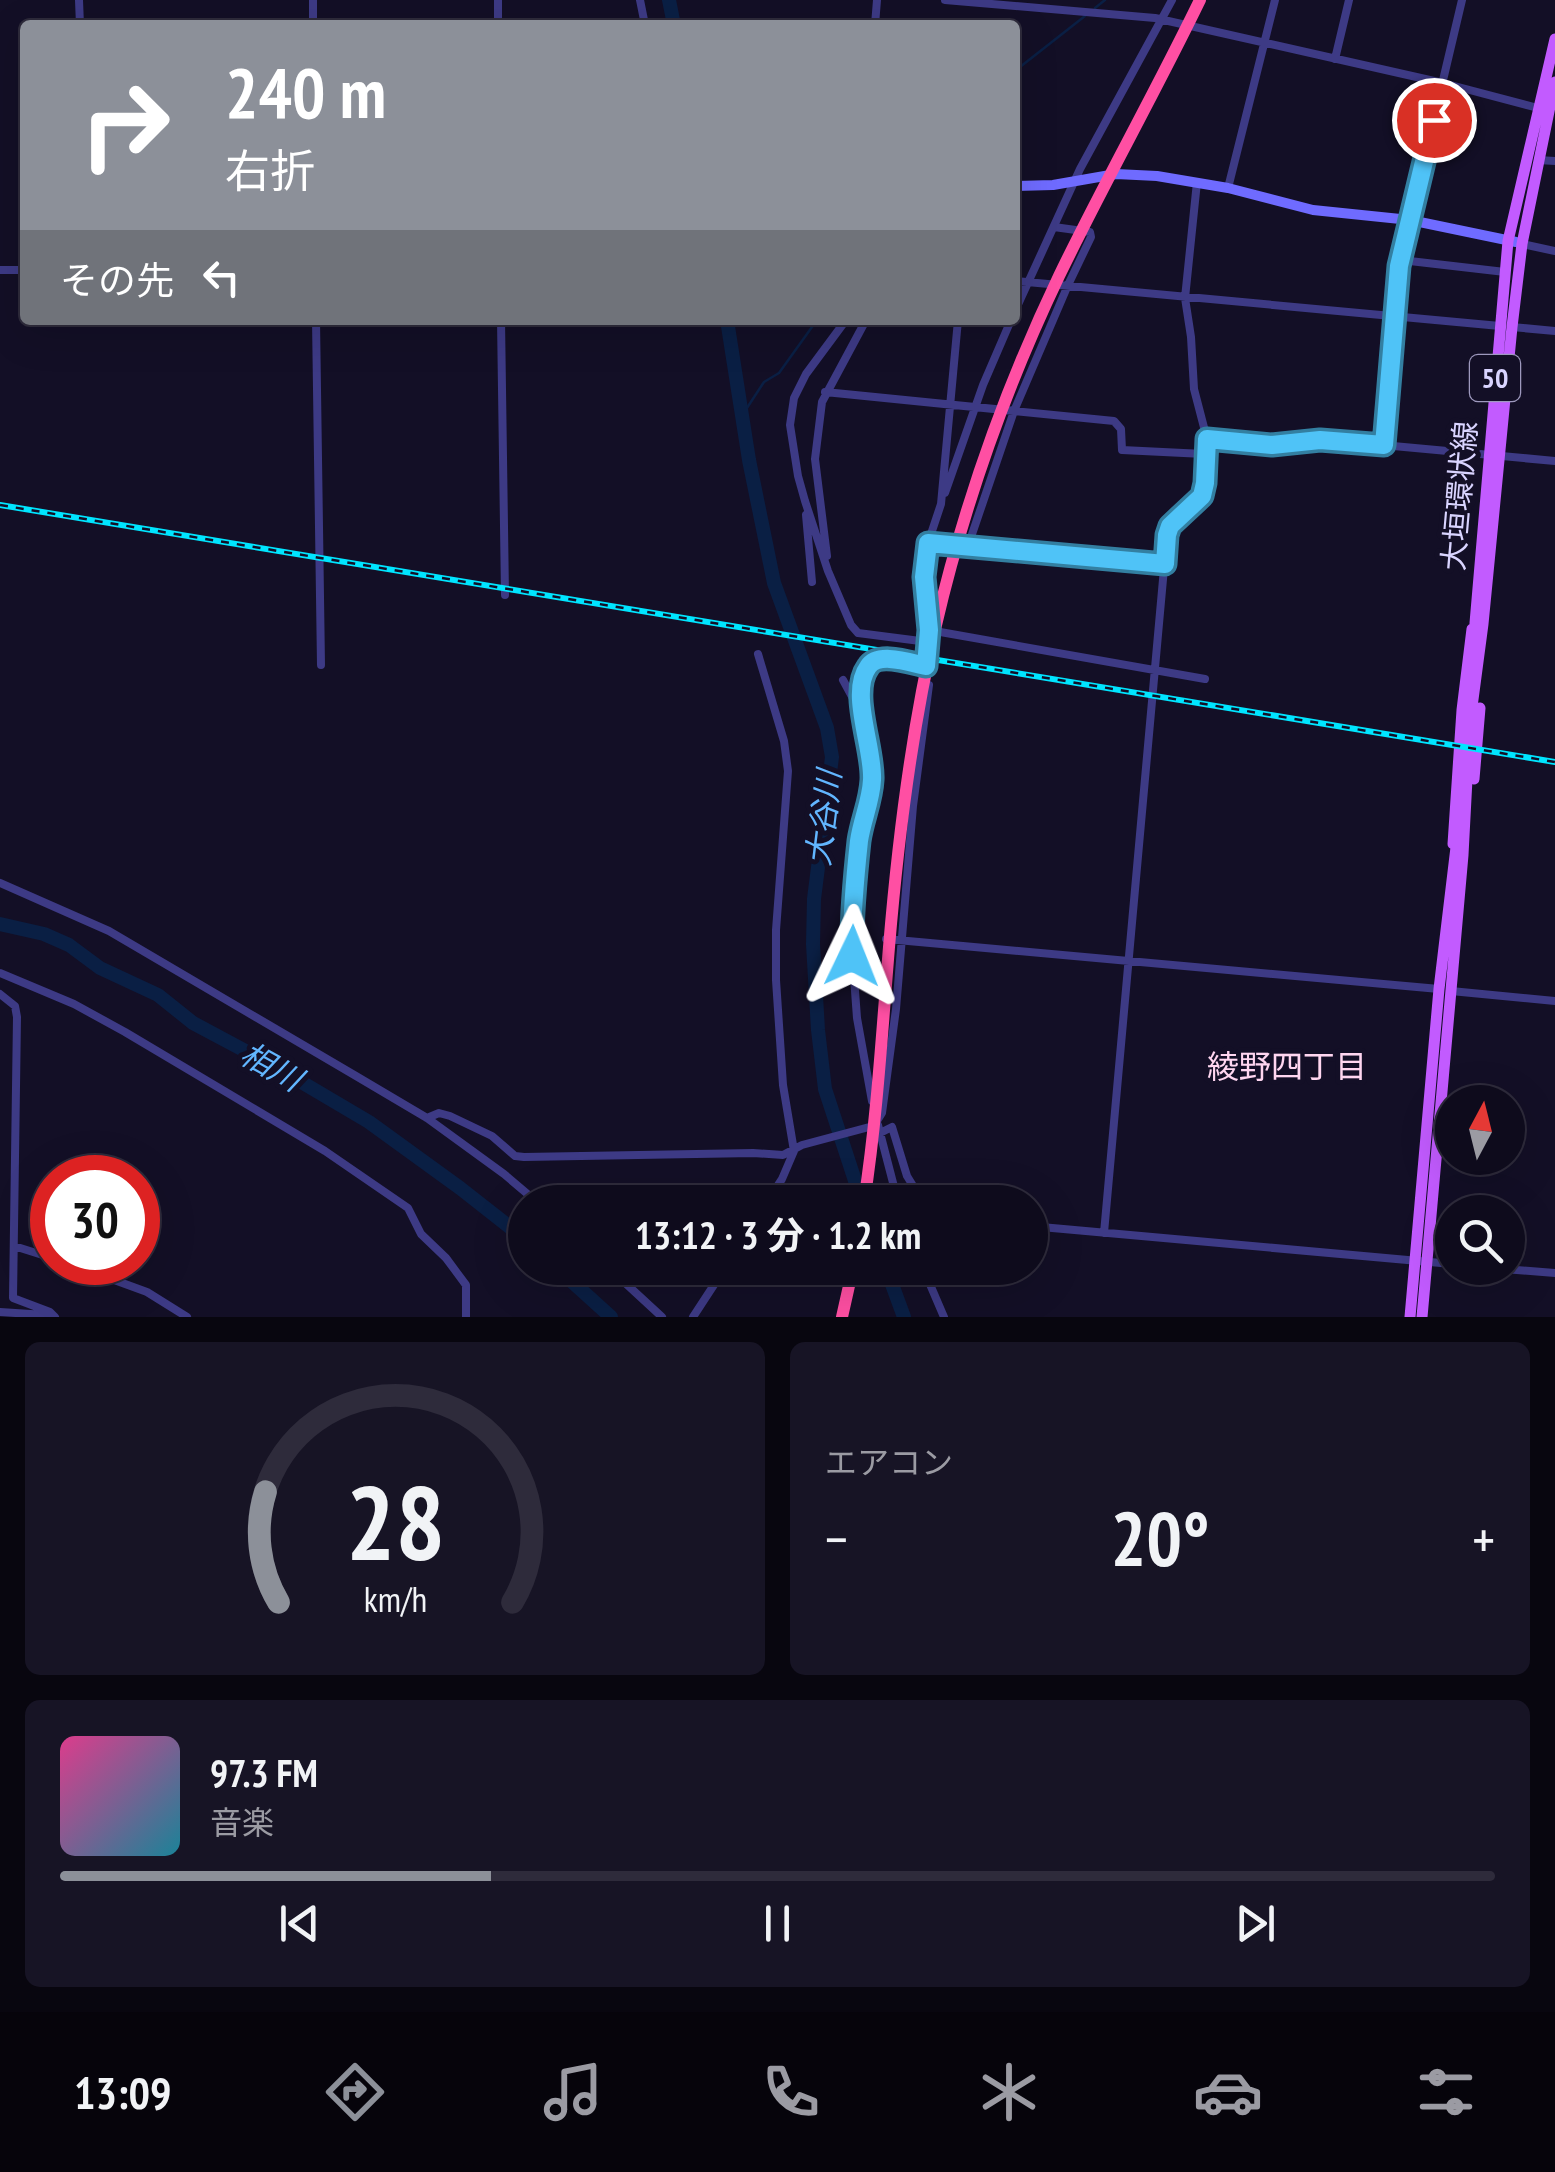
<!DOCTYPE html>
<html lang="ja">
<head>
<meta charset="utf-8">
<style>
  body { margin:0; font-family:"PT Sans Narrow","Noto Sans JP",sans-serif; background:#171425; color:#f1f3f6; height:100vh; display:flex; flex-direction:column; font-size:38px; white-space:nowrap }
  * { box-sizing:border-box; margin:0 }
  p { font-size:32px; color:#9b9ba3 }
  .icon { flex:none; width:55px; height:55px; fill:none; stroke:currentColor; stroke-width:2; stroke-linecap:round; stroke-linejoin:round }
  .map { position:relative; height:1317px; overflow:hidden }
  .panel { display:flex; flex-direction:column; gap:25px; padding:25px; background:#08060f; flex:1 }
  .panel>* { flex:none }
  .hud { position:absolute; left:20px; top:20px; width:1000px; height:305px; border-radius:10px; box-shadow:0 10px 40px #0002,0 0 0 2px #2e2b3b; background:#8c9099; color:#fff; overflow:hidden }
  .needle { width:65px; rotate:7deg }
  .fabs { position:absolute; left:1435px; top:1085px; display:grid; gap:20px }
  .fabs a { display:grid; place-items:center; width:90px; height:90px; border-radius:50%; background:#0e0b1c; box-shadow:0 10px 40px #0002,0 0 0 2px #2e2b3b; font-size:50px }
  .speed { position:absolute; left:30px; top:1155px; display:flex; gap:20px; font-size:50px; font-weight:700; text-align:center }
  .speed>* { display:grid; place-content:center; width:130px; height:130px; border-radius:50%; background:#0e0b1c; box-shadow:0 10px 40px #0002,0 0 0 2px #2e2b3b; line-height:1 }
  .speed .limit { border:15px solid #d22; background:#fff; color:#111 }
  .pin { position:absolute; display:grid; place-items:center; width:85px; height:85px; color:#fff; margin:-42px; border:5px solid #fff; border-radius:50%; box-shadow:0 2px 10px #0007 }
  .me { position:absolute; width:110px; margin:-55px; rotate:2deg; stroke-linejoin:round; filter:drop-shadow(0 0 8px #0008) }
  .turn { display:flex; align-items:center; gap:35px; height:210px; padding:0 40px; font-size:45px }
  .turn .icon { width:130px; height:130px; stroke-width:2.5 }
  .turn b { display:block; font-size:70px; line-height:85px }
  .then { display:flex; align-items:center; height:95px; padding:0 40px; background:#0003; gap:20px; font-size:38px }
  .big { font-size:75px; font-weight:700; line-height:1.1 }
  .panel .widget { flex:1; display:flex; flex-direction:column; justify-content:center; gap:15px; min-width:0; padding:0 35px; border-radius:15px; background:#171425 }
  .panel .dial { align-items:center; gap:0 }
  .dial svg { height:260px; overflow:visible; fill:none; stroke:#2e2b3b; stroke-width:7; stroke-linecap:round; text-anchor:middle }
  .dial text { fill:#f1f3f6; stroke:none }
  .song { display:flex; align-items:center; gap:30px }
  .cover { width:120px; height:120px; border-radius:15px; background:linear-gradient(135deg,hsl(330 70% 55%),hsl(190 70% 35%)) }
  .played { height:10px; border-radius:5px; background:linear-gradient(90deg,#8c9099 30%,#2e2b3b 30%) }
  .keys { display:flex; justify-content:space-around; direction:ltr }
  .heat { display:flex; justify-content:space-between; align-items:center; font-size:55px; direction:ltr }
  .panel .tiles { flex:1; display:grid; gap:25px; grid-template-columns:1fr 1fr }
  .widget:last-child { grid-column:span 2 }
  .trip { position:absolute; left:508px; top:1185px; width:540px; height:100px; border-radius:50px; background:#0e0b1c; box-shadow:0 10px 40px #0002,0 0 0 2px #2e2b3b; font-weight:700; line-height:100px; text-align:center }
  .tab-bar { display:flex; height:160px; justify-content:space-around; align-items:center; background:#06040b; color:#9b9ba3 }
  .tab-bar .icon { width:70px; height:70px }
  .tab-bar .selected { color:#8c9099 }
  .tab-bar b { font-size:45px; color:#f1f3f6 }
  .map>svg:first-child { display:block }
</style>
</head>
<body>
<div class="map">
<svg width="1555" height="1317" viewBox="0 0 1555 1317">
  <rect width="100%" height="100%" fill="#130f26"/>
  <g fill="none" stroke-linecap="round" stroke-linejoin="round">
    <path stroke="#0a1f44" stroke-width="2.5" d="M1095 8 1105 0
      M1015 71 1085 16
      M743 414 764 382 779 373 817 320"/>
    <path stroke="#0a1f44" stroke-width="14" d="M669 0 674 25
      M727 320 749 460 774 583 827 728 832 757 814 899 813 944 818 1030 825 1089 862 1202
      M0 924 44 934 69 945 100 968 158 995 193 1023 281 1070 369 1122 460 1188 525 1239
      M557 1268 611 1317
      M886 1268 904 1317"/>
    <path stroke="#3d3a85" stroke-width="8" d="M79 0 80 25
      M313 0V25
      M498 0V25
      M640 0 645 25
      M945 0 1155 18 1443 83 1538 108
      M875 25 877 0
      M1335 59 1349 0
      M1538 160 1555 161
      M1228 188 1275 0
      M1522 244 1555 251
      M1401 260 1505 272
      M0 270H25
      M1015 281 1500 326
      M1015 311 1080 169 1172 0
      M316 320 321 665
      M501 320 505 595
      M846 320 806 374 794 398 790 425 798 476 805 501 828 571 851 625 858 633 928 642
      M958 320 941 504 928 543 924 577 929 630 1205 679
      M1512 327 1555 331
      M825 392 1114 421 1121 429 1122 450 1204 454
      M1207 439 1272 445 1320 440 1339 441 1555 461
      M1384 445 1399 266 1462 0
      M945 493 983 385 1011 320
      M806 515 812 582
      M928 543 1165 564
      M968 546 1014 411 1068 285 1091 237 1090 232 1054 227
      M827 556 815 459 822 402 866 320
      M758 654 784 741 788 771 776 930V980L783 1085 794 1151 782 1179 767 1202
      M843 680 862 715 871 754 872 781 860 837 851 936 857 1018 872 1101
      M862 714C863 643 872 662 926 665
      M0 883 109 931 356 1076 427 1118 504 1174 537 1202
      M886 939 1439 989
      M0 973 74 1004 125 1032 325 1151 408 1208 421 1234 446 1258 466 1285V1317
      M1451 991 1555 1001
      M0 994 15 1006 17 1017 13 1298 50 1312 55 1317
      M427 1118 439 1113 450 1116 492 1136 515 1156 524 1157 753 1153 783 1155 802 1145 873 1126
      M877 1121 882 1113 896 1009 913 806 929 685
      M878 1125 898 1202
      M880 1133 892 1127 907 1176 923 1202
      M1030 1226 1452 1264
      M1104 1233 1167 535 1170 526 1202 496 1205 483 1204 454 1207 439 1194 389 1191 337 1185 298 1197 182
      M14 1246 52 1258
      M65 1262 147 1292 187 1317
      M609 1268 662 1317
      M923 1268 944 1317
      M1491 1268 1555 1273
      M0 1312 46 1315
      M693 1317 725 1268"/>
    <path stroke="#6f6bff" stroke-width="10" d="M1015 186 1053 185 1116 174 1157 176 1228 188 1313 210 1410 220 1516 242"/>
    <path stroke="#c25bff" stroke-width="11" d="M1475 639V623L1508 241 1555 39
      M1474 779 1480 708
      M1453 844 1462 710 1472 629
      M1410 1317 1439 989 1457 839
      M1422 1317 1463 855 1470 722 1483 624 1512 327 1522 244 1555 82"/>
    <path stroke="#ff4fa3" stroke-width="12" d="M842 1317 853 1268"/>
    <g stroke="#00e5ff" stroke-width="6">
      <path id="rail" d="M0 505 1555 762"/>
    </g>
    <use href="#rail" stroke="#130f26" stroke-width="2.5" stroke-dasharray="8" stroke-linecap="butt"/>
    <path stroke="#ff4fa3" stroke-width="12" d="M864 1202C877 1118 882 1032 889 947 898 839 911 731 936 625 964 505 1006 387 1059 276 1104 183 1155 93 1200 0"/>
  </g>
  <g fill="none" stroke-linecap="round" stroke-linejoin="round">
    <g stroke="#337fa1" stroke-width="25">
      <path id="route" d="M852 956C851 918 855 878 859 841 862 820 871 801 872 780 874 749 849 693 868 667 878 651 911 663 926 666L929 630 924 577 928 543 1165 564 1167 535 1170 526 1202 496 1205 483 1207 439 1272 445 1320 440 1384 445 1399 266 1434 120"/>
    </g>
    <use href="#route" stroke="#4fc3f7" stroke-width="18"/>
  </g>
  <g text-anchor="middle" stroke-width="10" stroke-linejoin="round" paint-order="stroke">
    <rect fill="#130f26" stroke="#9e99be" stroke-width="2.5" x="1470" y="355" width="50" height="46" rx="8"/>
    <g font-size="28" font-weight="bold" fill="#d9d4ff">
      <text x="1495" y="388">50</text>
    </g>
    <g font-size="30" fill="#d9d4ff" stroke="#130f26">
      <text transform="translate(1460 496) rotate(-85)" y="10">大垣環状線</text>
    </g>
    <g font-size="32" font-style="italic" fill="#62b6ff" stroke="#130f26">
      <text transform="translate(824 818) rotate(-83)" y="11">大谷川</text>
      <text transform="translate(271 1067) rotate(29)" y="11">相川</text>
    </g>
    <g font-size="32" fill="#ffd6f0" stroke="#130f26">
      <text x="1287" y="1078">綾野四丁目</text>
    </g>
  </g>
</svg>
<div class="fabs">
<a><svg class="needle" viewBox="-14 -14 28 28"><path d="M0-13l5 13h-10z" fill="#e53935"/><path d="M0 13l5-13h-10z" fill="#9b9ba3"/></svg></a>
<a><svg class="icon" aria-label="search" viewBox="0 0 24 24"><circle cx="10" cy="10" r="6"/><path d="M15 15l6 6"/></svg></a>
</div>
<div class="speed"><div class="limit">30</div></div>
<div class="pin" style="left:1434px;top:120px;background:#d93025"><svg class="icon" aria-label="arrive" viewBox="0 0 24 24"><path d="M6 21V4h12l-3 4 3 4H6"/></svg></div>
<svg class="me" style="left:852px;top:956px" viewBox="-20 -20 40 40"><path d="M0-17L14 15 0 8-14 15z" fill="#4fc3f7" stroke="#fff" stroke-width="4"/></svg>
<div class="trip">13:12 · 3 分 · 1.2 km</div>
<div class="hud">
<div class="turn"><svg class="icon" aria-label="right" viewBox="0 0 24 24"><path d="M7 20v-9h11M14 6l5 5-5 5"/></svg><div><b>240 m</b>右折</div></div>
<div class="then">その先<svg class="icon" aria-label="left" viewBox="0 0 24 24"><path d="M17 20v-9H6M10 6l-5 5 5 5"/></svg></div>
</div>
</div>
<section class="panel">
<div class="tiles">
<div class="widget dial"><svg viewBox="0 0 100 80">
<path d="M14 69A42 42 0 1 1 86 69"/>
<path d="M14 69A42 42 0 0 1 10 35" stroke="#8c9099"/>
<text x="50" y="56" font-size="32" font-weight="700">28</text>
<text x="50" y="72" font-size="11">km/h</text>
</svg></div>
<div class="widget"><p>エアコン</p>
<div class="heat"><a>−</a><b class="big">20°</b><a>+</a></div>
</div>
<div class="widget">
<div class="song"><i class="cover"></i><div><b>97.3 FM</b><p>音楽</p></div></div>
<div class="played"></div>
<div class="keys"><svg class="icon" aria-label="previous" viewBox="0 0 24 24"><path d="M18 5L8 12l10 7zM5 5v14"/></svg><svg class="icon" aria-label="pause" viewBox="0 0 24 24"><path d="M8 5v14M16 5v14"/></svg><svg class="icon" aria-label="next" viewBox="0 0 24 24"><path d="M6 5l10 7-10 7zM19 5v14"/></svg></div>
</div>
</div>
</section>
<nav class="tab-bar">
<b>13:09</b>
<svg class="icon selected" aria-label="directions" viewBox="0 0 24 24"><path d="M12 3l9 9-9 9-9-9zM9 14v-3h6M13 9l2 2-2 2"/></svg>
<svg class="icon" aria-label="music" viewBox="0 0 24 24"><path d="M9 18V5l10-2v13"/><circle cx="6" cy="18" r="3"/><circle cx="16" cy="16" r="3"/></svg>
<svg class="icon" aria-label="phone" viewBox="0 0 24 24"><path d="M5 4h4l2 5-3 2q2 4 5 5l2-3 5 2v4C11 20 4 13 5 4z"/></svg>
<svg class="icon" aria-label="climate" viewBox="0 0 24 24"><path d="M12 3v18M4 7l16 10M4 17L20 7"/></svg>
<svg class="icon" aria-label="car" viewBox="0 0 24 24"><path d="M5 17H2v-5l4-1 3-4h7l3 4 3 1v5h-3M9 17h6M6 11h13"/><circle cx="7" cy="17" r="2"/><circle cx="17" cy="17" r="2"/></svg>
<svg class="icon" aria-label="filters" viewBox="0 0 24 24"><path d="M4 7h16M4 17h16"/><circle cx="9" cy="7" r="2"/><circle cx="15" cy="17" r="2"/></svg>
</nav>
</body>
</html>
